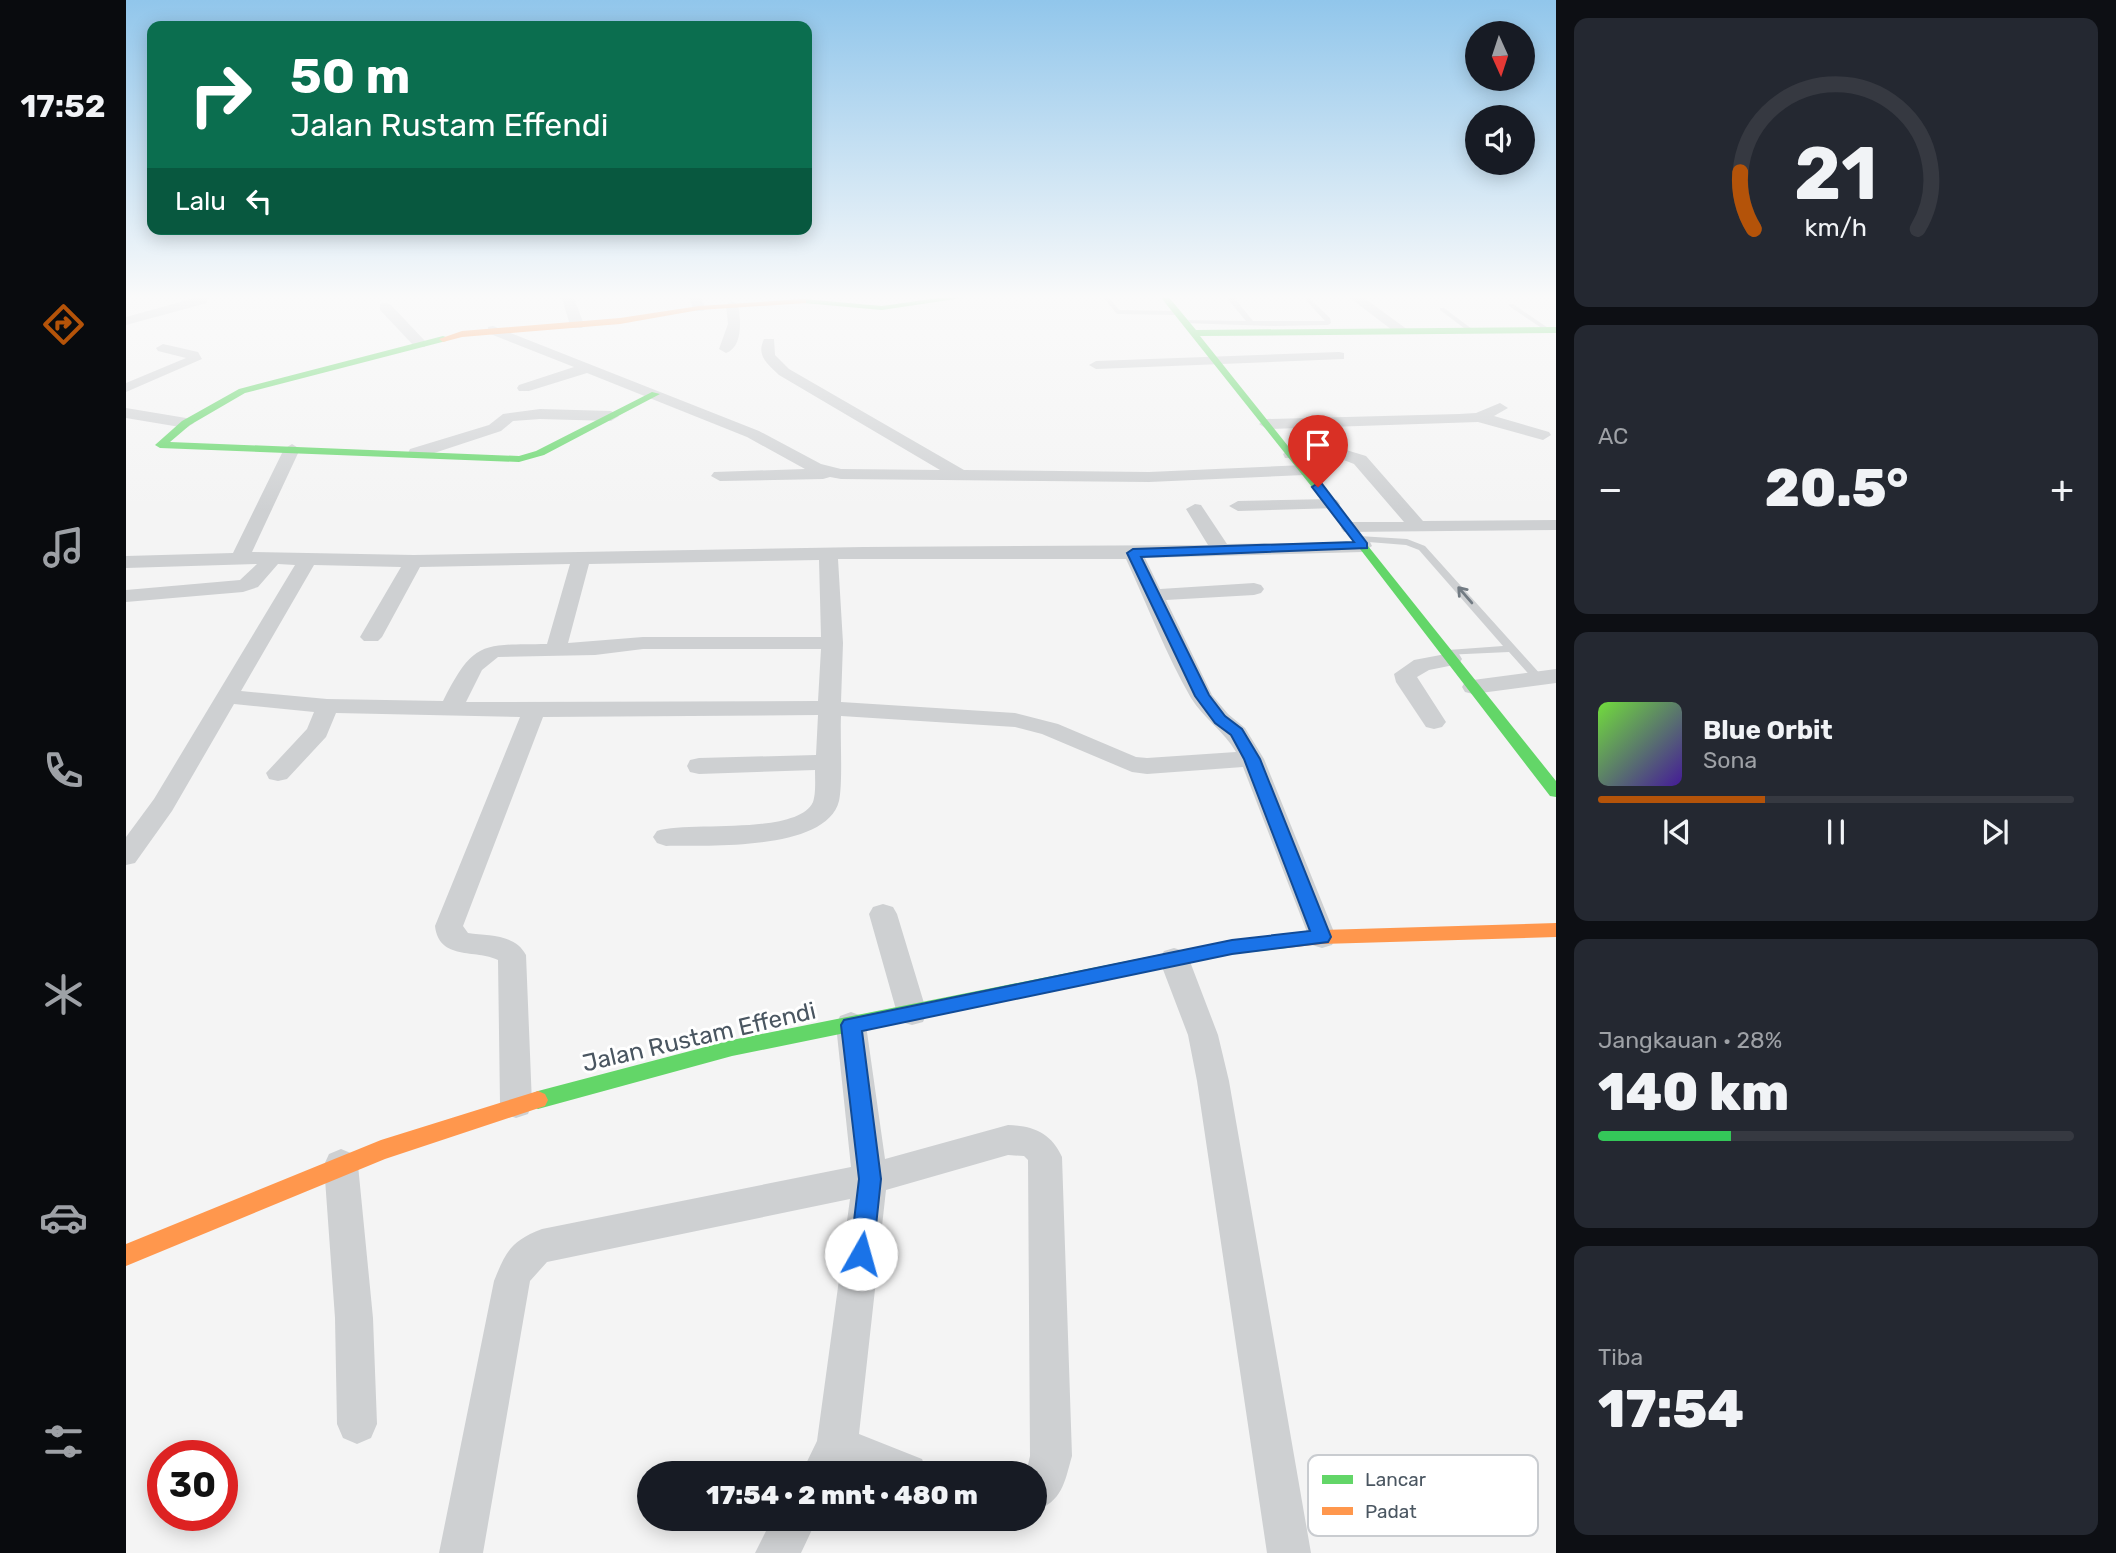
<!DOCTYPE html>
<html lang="id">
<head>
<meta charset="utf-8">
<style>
  body { margin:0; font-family:Rubik,sans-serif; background:#242831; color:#f1f3f6; height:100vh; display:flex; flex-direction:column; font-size:26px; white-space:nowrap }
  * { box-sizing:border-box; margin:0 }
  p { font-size:23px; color:#9ea1a6 }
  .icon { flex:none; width:38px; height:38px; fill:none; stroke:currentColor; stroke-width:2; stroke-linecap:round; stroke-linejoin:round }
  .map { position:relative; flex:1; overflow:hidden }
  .panel { display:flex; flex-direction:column; gap:18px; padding:18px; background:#0d0f14; width:560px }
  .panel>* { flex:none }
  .hud { position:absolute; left:21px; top:21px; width:665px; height:214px; border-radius:14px; box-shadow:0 4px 18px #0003; background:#0b6e4f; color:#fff; overflow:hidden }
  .needle { width:46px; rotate:177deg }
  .fabs { position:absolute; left:1339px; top:21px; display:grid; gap:14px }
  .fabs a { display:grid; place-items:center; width:70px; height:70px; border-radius:50%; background:#171b24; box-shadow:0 4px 18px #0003; font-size:35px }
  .speed { position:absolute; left:21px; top:1440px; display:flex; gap:14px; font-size:35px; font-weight:700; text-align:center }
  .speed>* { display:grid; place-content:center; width:91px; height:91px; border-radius:50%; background:#171b24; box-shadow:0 4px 18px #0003; line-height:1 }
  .speed .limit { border:10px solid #d22; background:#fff; color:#111 }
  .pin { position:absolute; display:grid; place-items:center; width:60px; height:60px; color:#fff; margin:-72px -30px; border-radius:50% 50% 50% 0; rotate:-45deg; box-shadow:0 0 7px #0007 }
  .pin .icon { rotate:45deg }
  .me { position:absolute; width:77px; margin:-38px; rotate:7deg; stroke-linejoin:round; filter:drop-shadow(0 0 5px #0008) }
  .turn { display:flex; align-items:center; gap:24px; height:147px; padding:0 28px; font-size:32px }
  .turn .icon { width:91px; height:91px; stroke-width:2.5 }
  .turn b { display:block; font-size:49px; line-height:60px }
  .then { display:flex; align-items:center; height:66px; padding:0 28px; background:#0003; gap:14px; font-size:26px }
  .big { font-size:52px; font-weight:800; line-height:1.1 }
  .panel .widget { flex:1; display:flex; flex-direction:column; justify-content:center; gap:10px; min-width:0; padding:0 24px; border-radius:14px; background:#242831 }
  .panel .dial { align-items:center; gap:0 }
  .dial svg { height:182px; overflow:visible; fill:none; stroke:#363941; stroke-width:7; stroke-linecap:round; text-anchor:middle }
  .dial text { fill:#f1f3f6; stroke:none }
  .song { display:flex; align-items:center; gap:21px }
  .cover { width:84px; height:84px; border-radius:10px; background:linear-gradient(135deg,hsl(100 70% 55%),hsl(260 70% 35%)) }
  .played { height:7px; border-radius:4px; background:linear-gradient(90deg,#b45309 35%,#363941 35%) }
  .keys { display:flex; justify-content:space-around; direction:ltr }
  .heat { display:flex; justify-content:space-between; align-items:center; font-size:38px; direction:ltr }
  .charge { height:10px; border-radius:5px; background:linear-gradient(90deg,#34c759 28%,#363941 0) }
  .trip { position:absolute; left:511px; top:1461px; width:410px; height:70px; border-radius:35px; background:#171b24; box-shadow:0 4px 18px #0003; font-weight:800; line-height:70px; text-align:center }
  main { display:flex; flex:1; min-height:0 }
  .tab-bar { display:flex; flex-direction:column; width:126px; justify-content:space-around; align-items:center; background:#090b0e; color:#9ea1a6 }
  .tab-bar .icon { width:49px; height:49px }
  .tab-bar .on { color:#b45309 }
  .tab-bar b { font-size:32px; color:#f1f3f6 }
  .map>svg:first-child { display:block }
</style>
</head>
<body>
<main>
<nav class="tab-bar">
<b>17:52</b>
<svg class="icon on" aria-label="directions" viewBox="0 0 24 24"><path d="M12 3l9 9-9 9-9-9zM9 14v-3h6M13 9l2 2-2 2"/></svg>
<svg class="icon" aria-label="music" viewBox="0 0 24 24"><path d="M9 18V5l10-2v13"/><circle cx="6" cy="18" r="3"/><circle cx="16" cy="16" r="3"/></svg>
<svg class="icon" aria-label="phone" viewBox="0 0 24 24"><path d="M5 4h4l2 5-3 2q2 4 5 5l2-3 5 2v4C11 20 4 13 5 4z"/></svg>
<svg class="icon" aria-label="climate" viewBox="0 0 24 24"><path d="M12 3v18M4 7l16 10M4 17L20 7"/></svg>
<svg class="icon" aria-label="car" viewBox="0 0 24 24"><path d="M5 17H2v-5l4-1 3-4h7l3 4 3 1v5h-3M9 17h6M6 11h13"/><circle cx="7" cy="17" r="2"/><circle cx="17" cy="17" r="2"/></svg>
<svg class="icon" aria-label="filters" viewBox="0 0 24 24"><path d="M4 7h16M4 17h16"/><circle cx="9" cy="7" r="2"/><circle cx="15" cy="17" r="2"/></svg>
</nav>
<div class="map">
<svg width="1430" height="1553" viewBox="0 0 1430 1553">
  <rect width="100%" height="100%" fill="#f4f4f4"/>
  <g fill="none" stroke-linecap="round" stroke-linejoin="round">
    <path fill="#ced0d2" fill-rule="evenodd" d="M975 295H981L993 310 1051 311 1054 313 1051 315 991 314Z
      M1035 295H1106L1127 321H1199L1178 298 1170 295H1180L1204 318 1205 323 1202 325 1148 326 1057 323 1055 322V320L1120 321 1100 297 1038 298Z
      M1383 304H1387L1425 330 1420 331 1383 306Z
      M1314 308H1318L1346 329V331H1342L1314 310Z
      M1233 536 1281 539 1299 546 1416 676 1418 678 1416 680H1408L1383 652 1318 655 1317 653 1318 651 1322 650 1377 646 1293 550 1280 545 1230 541V537Z"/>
    <path fill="#ced0d2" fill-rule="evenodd" d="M0 295H10L0 300Z
      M435 295H447L458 325 456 328H446L444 325Z
      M562 295H574L579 308 578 311H568Z
      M1220 295H1234L1282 330 1275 334 1270 333Z
      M76 296 81 297V303L0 325V317Z
      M606 301 612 305C615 319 617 347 600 353L593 349 602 324 600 305Z
      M259 303 264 304 299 341V347H289L254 310V304Z
      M367 326 633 431 695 464 715 469 814 470 653 375C641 363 630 356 638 339H648L649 355 663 369 838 470 1023 472 1178 465 1186 470 1178 475 1023 482 715 479 704 477 697 479 594 481 585 476 588 472 679 469 621 437 461 373 403 391H393L391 388 393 385 448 367 362 333V327Z
      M37 344 72 352 76 359 0 392V383L60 358 32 351 30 348Z
      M1213 352 1218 353V359L970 369 963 365 970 361Z
      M1374 403 1382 408 1368 416 1423 432 1425 435 1417 440 1352 422 1141 429 1133 424 1141 419 1333 414 1350 413Z
      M0 408 60 418 68 423 60 428 0 418Z
      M414 409 485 411 493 416 485 421 414 419 387 421 375 431 296 457H284L282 453 284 449 363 425 377 414Z
      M166 444 174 449 126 552 288 555 738 547 1082 545 1060 509 1069 504 1075 505 1101 544 1244 542 1246 546 1237 552 1019 558 1034 589 1128 583 1135 585 1138 589 1135 593 1128 595 1040 600 1086 695 1102 714 1119 728 1138 759 1210 937 1206 945 1196 948 1186 945 1117 767 1021 774 1006 772 916 734 889 727 715 716C714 737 717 783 713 801 700 852 580 845 540 846L531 843 527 837 531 831C563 821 671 836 687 802 690 794 689 779 689 770L573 774 564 772 561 766 564 760 573 758 690 755 692 715 417 717 337 926 342 933C363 936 389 934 400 955L406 1104 402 1114 390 1118 378 1114 374 1104 372 960C350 949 313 961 309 926L394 717 210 713 200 737 161 779 152 781 143 779 140 773 181 729 188 712 108 704 46 811 9 863 0 865V837L28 799 169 565 152 564 132 587 117 592 0 602V590L114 580 131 564 0 568V556L107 553 158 449ZM712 559H1000C1021 604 1040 655 1065 698 1078 719 1098 731 1110 752L1021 758 1010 757 932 724 889 713 715 702 717 643ZM693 560 695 637H517L442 643 463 564ZM444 564 421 644C356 645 348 640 317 701L201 699 115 691 188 565 275 567 234 637 238 641H252L256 637 294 567ZM517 649H695L692 701 340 702 356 670 372 657 469 655Z
      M1165 449H1217L1240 456 1297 521 1430 520V530L1218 532 1215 528 1218 524 1224 522H1278L1228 464 1215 459 1159 458 1157 454Z
      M1205 499 1211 500 1214 504 1211 508 1112 511 1103 506 1112 501Z
      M1325 653 1333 654 1336 659 1333 664 1303 670 1291 677 1320 722 1316 727 1308 729 1300 727 1270 682 1268 674 1288 660Z
      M1430 669V683L1347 694 1339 692 1336 687 1339 682 1347 680Z
      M757 904 767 907 771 914 801 1013 797 1022 786 1025 775 1022 771 1013 743 914 747 907Z
      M1048 948 1058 951 1063 959 1092 1035 1103 1081 1185 1553H1141L1071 1081 1062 1035 1033 959 1038 951Z
      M725 1012 736 1016 740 1025 759 1159 882 1125C908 1126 925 1133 936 1157L946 1456C938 1484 937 1500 908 1512V1474H896L901 1469 904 1456 902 1160 898 1156 882 1155 760 1190 733 1434 796 1459 802 1474H728L720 1470 719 1474H675L691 1441 724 1199 421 1262 404 1281 357 1553H313L368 1281C380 1251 385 1241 416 1229L725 1167 710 1025 714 1016Z
      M215 1149 227 1154 232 1165 247 1318 251 1424 245 1438 231 1444 217 1438 211 1424 209 1318 198 1165 203 1154Z
      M646 1519H691L675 1553H629Z"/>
    <path fill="#63d668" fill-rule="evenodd" d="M833 295H856L756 310 677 303 673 301 677 299 756 306Z
      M1033 295H1041L1070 330 1430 327V333L1074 336 1430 781V797L1424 796 1201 506Z
      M317 336 320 337V341L119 393 64 425 44 442 393 456 410 451 526 392 534 394 418 455 393 462 34 448 29 445 56 421 113 389Z
      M1161 934 1167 936 1170 941 1167 946 1161 948 1106 954 606 1056 412 1109 405 1106 402 1100 405 1094 412 1091 606 1040 1106 940Z"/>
    <path fill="#ff974d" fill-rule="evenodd" d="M677 299H680V303L573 310 494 324 336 337 317 342 313 339 336 331 494 318 573 306Z
      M1430 923V937L1196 944 1161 948 1155 946 1152 941 1155 936 1196 930Z
      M412 1091 419 1094 422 1100 419 1106 259 1159 0 1266V1244L255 1140Z"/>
  </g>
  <defs><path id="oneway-shaft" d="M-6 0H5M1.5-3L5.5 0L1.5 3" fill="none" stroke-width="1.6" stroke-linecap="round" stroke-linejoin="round" transform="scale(1.75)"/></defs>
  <use stroke="#727b83" href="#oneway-shaft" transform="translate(1339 595) rotate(-131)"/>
  <linearGradient id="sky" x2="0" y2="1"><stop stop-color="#91c6eb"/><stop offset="0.58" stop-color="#fafafa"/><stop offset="1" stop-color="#fafafa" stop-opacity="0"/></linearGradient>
  <rect width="1430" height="512" fill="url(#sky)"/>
  <path fill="#1a73e8" stroke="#114b97" stroke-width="2" d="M1192 483 1196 484 1241 543V548L1015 557 1083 695 1099 716 1116 729 1134 759 1205 937 1202 942 1106 954 736 1031 755 1179 747 1254 744 1262 735 1266 727 1262 724 1254 733 1179 715 1025 718 1020 1106 940 1184 931 1118 759 1105 735 1089 723 1069 696 1001 553 1007 549 1228 542 1186 487Z"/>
  <g text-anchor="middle" stroke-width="6" stroke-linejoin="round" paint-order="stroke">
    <g font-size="24" fill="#4a5661" stroke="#fff">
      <text transform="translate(573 1037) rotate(-13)" y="8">Jalan Rustam Effendi</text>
    </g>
  </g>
  <rect x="1182" y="1455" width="230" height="81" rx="10" fill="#fff" stroke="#c9ccd0" stroke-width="2"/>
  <rect x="1196" y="1475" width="31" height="9" fill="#63d668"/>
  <rect x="1196" y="1507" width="31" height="8" fill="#ff974d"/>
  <g font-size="19" fill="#4a5661">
    <text x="1239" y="1486">Lancar</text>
    <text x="1239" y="1518">Padat</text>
  </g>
</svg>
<div class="fabs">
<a><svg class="needle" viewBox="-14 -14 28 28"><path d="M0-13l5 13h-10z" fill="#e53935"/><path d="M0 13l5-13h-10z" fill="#9ea1a6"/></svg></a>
<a><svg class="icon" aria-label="sound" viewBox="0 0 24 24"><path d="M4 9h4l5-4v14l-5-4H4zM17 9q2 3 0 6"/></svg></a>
</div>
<div class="speed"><div class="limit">30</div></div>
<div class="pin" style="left:1192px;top:487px;background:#d93025"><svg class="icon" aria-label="arrive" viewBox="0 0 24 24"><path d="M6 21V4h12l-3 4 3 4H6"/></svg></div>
<svg class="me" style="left:735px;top:1254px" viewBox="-20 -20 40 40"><circle r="19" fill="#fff"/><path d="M0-13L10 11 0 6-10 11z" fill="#1a73e8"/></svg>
<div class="trip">17:54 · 2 mnt · 480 m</div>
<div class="hud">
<div class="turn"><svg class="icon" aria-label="right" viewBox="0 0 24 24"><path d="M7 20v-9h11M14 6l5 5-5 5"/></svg><div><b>50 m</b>Jalan Rustam Effendi</div></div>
<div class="then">Lalu<svg class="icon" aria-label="left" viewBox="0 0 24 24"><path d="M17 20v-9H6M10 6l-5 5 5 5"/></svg></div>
</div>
</div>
<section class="panel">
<div class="widget dial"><svg viewBox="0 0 100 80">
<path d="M14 69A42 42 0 1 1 86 69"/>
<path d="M14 69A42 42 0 0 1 8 44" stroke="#b45309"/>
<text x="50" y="56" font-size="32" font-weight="700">21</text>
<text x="50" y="72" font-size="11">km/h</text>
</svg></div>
<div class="widget"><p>AC</p>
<div class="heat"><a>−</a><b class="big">20.5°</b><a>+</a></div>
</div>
<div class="widget">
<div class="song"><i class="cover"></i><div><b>Blue Orbit</b><p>Sona</p></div></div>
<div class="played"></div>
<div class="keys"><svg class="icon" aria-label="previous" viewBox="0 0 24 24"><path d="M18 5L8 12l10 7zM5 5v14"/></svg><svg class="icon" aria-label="pause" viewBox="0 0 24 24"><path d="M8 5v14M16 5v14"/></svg><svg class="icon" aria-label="next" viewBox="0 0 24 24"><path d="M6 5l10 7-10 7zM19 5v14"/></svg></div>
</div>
<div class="widget"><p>Jangkauan · 28%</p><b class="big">140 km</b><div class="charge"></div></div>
<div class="widget"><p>Tiba</p><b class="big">17:54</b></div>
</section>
</main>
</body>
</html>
